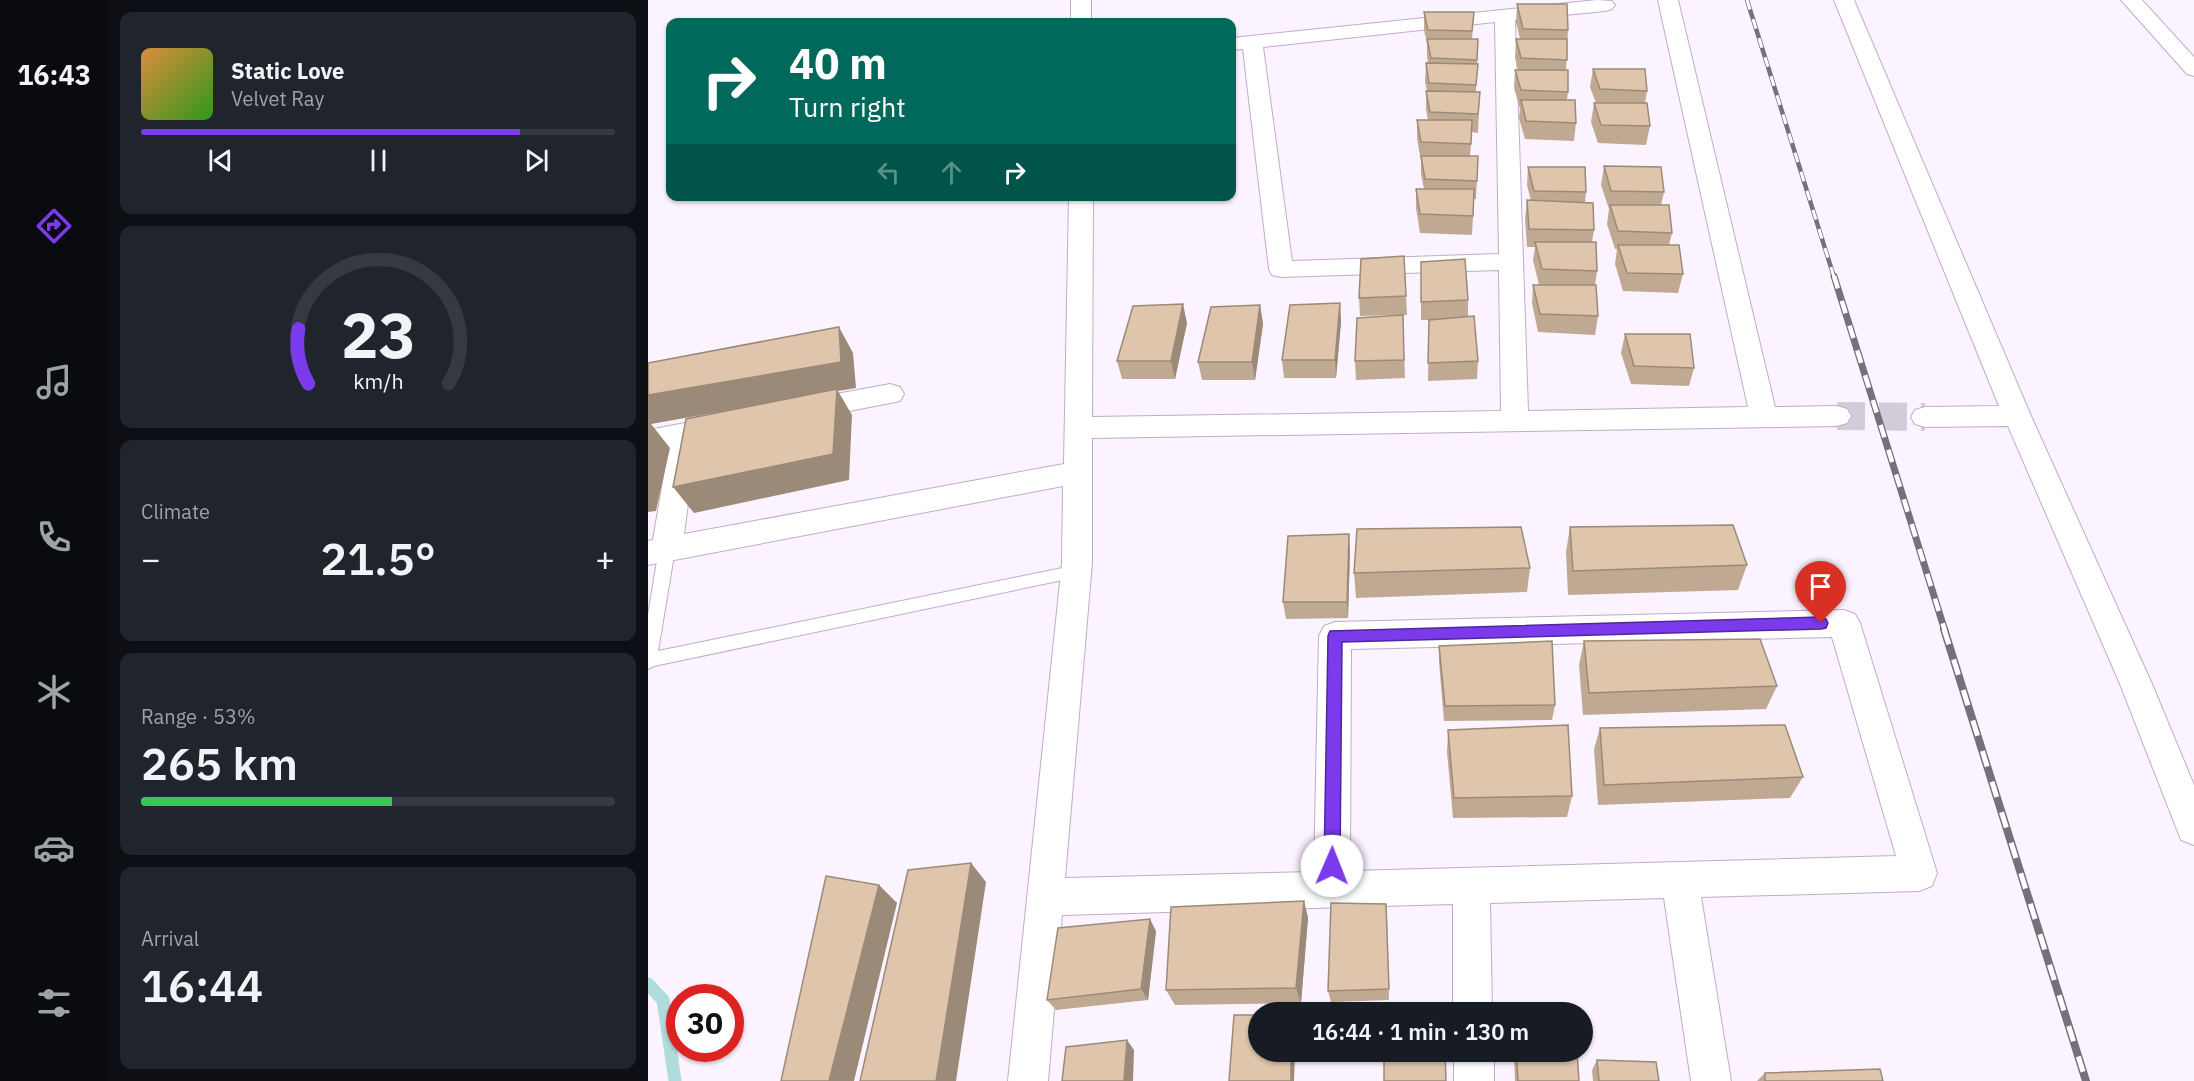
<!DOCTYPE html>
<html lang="en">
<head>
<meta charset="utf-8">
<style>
  body { margin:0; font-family:"IBM Plex Sans",sans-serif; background:#20242c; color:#f1f3f6; height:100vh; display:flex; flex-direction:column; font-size:22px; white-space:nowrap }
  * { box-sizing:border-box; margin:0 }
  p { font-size:20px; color:#9ea1a6 }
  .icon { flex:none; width:33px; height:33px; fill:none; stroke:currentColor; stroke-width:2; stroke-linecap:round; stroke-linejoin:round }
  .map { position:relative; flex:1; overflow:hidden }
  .panel { display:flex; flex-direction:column; gap:12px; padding:12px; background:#0d0f14; width:540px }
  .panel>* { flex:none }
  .guide { position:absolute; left:18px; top:18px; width:570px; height:183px; border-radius:12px; box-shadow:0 2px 4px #0004; background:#00695c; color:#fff; overflow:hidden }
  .speed { position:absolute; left:18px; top:984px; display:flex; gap:12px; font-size:30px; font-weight:700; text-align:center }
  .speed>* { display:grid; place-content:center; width:78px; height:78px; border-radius:50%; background:#171b24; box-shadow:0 2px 4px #0004; line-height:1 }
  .speed .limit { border:9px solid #d22; background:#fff; color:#111 }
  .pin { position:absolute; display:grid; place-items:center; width:51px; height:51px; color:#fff; margin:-62px -26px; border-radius:50% 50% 50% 0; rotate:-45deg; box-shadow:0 0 6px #0007 }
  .pin .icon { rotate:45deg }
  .me { position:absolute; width:66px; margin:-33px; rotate:1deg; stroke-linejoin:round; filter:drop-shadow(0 0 4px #0008) }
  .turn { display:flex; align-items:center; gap:21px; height:126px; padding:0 24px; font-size:27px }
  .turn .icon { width:78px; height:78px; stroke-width:2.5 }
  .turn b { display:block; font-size:42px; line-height:51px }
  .lanes { display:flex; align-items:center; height:57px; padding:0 24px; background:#0003; justify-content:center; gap:30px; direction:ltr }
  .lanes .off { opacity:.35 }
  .big { font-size:45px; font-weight:600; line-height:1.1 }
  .panel .card { flex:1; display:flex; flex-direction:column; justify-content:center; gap:9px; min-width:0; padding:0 21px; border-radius:12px; background:#20242c }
  .panel .dial { align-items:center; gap:0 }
  .dial svg { height:156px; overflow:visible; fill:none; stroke:#363941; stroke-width:7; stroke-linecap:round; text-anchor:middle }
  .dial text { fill:#f1f3f6; stroke:none }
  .song { display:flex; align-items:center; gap:18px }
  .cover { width:72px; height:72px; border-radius:9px; background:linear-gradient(135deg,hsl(30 70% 55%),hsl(110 70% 35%)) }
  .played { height:6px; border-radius:3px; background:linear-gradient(90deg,#7c3aed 80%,#363941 80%) }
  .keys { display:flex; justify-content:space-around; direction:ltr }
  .heat { display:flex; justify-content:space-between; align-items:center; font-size:33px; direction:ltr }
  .charge { height:9px; border-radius:4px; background:linear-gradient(90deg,#34c759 53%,#363941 0) }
  .trip { position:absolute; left:600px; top:1002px; width:345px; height:60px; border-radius:30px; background:#171b24; box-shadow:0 2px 4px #0004; font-weight:600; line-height:60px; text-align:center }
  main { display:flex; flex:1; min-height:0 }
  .tab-bar { display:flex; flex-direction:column; width:108px; justify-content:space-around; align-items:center; background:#090b0e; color:#9ea1a6 }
  .tab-bar .icon { width:42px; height:42px }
  .tab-bar .selected { color:#7c3aed }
  .tab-bar b { font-size:27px; color:#f1f3f6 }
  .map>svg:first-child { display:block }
</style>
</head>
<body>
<main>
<nav class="tab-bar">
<b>16:43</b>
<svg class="icon selected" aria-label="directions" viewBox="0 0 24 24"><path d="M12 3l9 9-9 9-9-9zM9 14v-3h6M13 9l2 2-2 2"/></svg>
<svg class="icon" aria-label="music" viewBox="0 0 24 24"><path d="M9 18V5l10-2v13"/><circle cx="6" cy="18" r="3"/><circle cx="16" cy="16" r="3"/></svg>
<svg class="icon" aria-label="phone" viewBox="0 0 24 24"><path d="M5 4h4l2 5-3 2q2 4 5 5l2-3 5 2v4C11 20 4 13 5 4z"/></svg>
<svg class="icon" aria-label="climate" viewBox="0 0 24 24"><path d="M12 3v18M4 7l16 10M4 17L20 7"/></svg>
<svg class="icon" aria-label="car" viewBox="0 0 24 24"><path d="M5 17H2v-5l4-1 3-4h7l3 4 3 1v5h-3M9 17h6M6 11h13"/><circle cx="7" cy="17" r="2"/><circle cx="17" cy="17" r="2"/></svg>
<svg class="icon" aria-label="filters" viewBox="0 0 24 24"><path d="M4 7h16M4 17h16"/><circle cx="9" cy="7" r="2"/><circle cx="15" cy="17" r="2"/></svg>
</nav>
<section class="panel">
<div class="card">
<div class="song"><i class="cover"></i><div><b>Static Love</b><p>Velvet Ray</p></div></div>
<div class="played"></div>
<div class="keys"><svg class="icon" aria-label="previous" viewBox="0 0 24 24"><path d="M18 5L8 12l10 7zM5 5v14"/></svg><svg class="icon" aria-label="pause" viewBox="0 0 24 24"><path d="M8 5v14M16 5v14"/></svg><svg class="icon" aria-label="next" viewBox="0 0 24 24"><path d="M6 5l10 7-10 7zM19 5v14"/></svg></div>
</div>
<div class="card dial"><svg viewBox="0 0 100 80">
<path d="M14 69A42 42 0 1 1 86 69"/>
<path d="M14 69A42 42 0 0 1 9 41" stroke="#7c3aed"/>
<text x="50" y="56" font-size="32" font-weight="700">23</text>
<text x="50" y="72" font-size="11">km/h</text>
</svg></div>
<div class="card"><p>Climate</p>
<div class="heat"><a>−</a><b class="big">21.5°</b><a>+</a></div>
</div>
<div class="card"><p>Range · 53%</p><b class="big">265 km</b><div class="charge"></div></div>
<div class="card"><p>Arrival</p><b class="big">16:44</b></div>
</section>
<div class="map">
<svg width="1546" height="1081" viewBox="0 0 1546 1081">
  <rect width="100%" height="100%" fill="#fbf3ff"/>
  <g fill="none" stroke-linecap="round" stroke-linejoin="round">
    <path stroke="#b1dcdc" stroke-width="13" d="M0 984 15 1000 27 1081"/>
    <path stroke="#d3cbd7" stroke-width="28" stroke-dasharray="28 14" stroke-linecap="butt" d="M1189 416 1277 417"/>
    <g stroke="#c0acc8" stroke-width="2">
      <path id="service" d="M19 543 24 545 27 549 10 651 429 565 434 567 437 571 434 575 429 577 6 666 0 669V615L11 549 14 545Z"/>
    </g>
    <g stroke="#c0acc8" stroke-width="2">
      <path id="minor" d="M423 0H443V22H423Z
        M949 0 964 1 967 5 964 9 957 11 867 20 880 411 1100 407 1010 0H1030L1127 407 1189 406 1199 409 1203 416 1199 423 1189 426 444 438V563L417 878 666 872 671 636 676 626 687 622 1196 610 1207 614 1212 623 1289 873 1284 886 1271 891 1053 897 1083 1081H1043L1016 898 842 903 844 1012H805V904L414 915 400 1081H360L414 563 415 486 0 565V541L5 540 21 446 0 450V430L74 416 84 419 88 426 84 433 40 443 47 451 36 534 416 464 421 196H445L444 417 853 411 851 270 633 277 624 275 621 269 595 49 584 50V38ZM847 22 851 254 644 261 615 47ZM1184 637 1248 856 702 871 703 649Z
        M1186 0H1206L1383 416 1504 684 1546 785V845L1533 840 1472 684 1360 426 1277 427 1267 424 1263 417 1267 410 1277 407 1351 406Z
        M1473 0H1494L1546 57V76L1539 74Z
        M242 384 252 387 256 394 252 401 156 420 146 417 142 410 146 403 156 400Z
        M806 1052H846V1081H806Z"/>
    </g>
    <use href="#service" fill="#fff" fill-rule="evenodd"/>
    <use href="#minor" fill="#fff" fill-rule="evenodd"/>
    <g stroke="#776f7b" stroke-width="4.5">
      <path id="rail-far2" d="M1099 0 1186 277"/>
    </g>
    <g stroke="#776f7b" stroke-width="7">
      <path id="rail-far1" d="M1186 276 1297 631"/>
    </g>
    <g stroke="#776f7b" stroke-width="8">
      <path id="rail" d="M1296 629 1438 1081"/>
    </g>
    <use href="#rail-far2" stroke="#fff" stroke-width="3" stroke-dasharray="10" stroke-linecap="butt"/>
    <use href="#rail-far1" stroke="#fff" stroke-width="4.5" stroke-dasharray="13" stroke-linecap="butt"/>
    <use href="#rail" stroke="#fff" stroke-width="5" stroke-dasharray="16" stroke-linecap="butt"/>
  </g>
  <path fill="#bfa993" d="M869 4 920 30 918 70 920 92 919 100 928 123 926 141 877 139 871 118 872 109 866 88 867 70H870L867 58 868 39H872L868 22Z
    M776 12H826L824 39H830L828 92H832L830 133 824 132 822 156H830L828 199H826L824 235 772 233 768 208V189H776L773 174V161L769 139V120H780L778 110V91H779L777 82 778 63H780L779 57V44L776 30Z
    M945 69 999 91 997 103 1002 126 998 145 950 143 943 122 946 103H948L942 87Z
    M956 166 1016 192 1013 205 1024 233 1021 245 1035 274 1030 293 975 291 967 264 969 249H967L959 224 961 209 953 185Z
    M880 167 938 192 937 202 946 230 944 242 949 271 947 285 950 316 947 335 890 332 884 303 885 285H891L885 260 887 247H879L877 219 879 200 883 201 879 185Z
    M773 262 820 300V317L830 361 829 379 780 381 781 320H782H773Z
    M758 296 759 315H755L757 378 708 380 707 361 750 315 712 316 711 298Z
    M692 303 693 322 688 378H636L634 360Z
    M612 305 615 324 607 380H554L550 362Z
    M539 323 527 379H474L469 361Z
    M977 334 1046 368 1041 386 983 384 973 353Z
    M922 527 1099 565 1090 590 920 595 918 552Z
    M702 551 700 618 638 619 635 602Z
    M882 568 879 592 708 598 706 573Z
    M936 641 1129 686 1118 709 935 715 931 665Z
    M791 646 907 705 904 720 796 721 791 662Z
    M952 728 1155 777 1142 798 950 805 946 749Z
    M800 730 924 796 919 817 805 818 799 752Z
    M656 901 660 918 653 1003 527 1005 518 990Z
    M739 916 741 1000 683 1002 680 991Z
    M508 931 500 1000 408 1010 399 1000Z
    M866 1052H929L931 1081H867Z
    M949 1060 1011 1081H945L944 1070Z
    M1117 1073 1235 1081H1109Z"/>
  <path fill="#9b8a78" d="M692 303 693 322 688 378 687 360Z
    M535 304 539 323 527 379 523 361Z
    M612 305 615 324 607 380 604 362Z
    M191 327 205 353 208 388 190 391 204 415 201 480 46 513 25 487 189 391 3 424 22 448 8 511 0 512V395Z
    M701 534 702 551 700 618 699 602Z
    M323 863 338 882 308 1081H288Z
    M231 885 249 903 206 1081H181Z
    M656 901 660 918 653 1003 648 988Z
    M502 919 508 931 500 1000 493 989Z
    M479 1040 486 1050 485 1081H476Z
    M643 1052H647L646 1081H643Z"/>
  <path fill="#dec5ab" stroke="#9b8a78" stroke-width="1.5" d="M869 4H919L920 30 875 29Z
    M776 12H826L824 31 780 30Z
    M779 39H830L829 60 783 58Z
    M868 39H919V60L873 58Z
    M778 63 830 64 828 85 781 83Z
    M945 69H997L999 91 952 89Z
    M867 70H920V92L873 90Z
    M778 91 832 92 830 114 782 112Z
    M873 100H927L928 123 878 121Z
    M946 103H999L1002 126 953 125Z
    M769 120H824L823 144 773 142Z
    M773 156H830L829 181 777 179Z
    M956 166 1013 167 1016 192 963 191Z
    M880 167H937L938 192 886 191Z
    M768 189H826L825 216 772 214Z
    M879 200 945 203 946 230 881 229Z
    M962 205H1021L1024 233 970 231Z
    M887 242H948L949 271 894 269Z
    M970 245H1031L1035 274 979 273Z
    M756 256 758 296 711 298 713 259Z
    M817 259 820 300 773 302V262Z
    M885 285H948L950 316 892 314Z
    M692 303 687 360H634L642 305Z
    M535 304 523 361H469L485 306Z
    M612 305 604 362H550L563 307Z
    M755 315 756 360 707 361 709 318Z
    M826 316 830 361 780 363 781 320Z
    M191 327 193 362 0 395V363Z
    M977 334H1042L1046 368 986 366Z
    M189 389 185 454 25 487 38 419Z
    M1085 525 1099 565 925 571 922 527Z
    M873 527 882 568 706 573 709 529Z
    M701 534 699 602H635L640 536Z
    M1112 639 1129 686 941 693 936 641Z
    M904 641 907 705 797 706 791 646Z
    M920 725 924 796 806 798 800 730Z
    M1137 725 1155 777 956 785 952 728Z
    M323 863 288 1081H212L260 870Z
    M178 876 231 885 181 1081H133Z
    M656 901 648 988 518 990 523 907Z
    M683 903 738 904 741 989 680 991Z
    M502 919 493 989 399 1000 410 928Z
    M867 1004 924 1009 925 1012H867Z
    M737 1007 794 1008V1012H737Z
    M586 1015H610V1052H643V1081H581Z
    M479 1040 476 1081H414L418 1047Z
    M736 1052H797L798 1081H736Z
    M868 1052H929L931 1081H870Z
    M949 1060 1008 1062 1011 1081H951Z
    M1232 1069 1235 1081H1117V1073Z"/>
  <path fill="#7c3aed" stroke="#51269a" stroke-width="1.5" d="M1173 617 1178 619 1180 623 1178 628 1173 629 694 642 692 866 690 872 684 874 678 872 676 866 680 636 682 631Z"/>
</svg>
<div class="speed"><div class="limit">30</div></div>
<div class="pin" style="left:1173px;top:623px;background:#d93025"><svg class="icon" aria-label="arrive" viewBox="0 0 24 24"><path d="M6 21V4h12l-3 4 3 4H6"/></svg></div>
<svg class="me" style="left:684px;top:866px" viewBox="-20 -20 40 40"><circle r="19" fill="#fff"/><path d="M0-13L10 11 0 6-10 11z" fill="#7c3aed"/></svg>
<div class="trip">16:44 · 1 min · 130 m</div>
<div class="guide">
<div class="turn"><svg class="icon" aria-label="right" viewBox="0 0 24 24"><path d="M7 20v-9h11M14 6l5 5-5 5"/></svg><div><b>40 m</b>Turn right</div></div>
<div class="lanes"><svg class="icon off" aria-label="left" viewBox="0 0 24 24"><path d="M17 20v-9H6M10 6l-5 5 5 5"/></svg><svg class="icon off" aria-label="ahead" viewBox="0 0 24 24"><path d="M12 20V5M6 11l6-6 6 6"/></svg><svg class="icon" aria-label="right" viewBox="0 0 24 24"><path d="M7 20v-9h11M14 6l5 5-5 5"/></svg></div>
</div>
</div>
</main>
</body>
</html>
